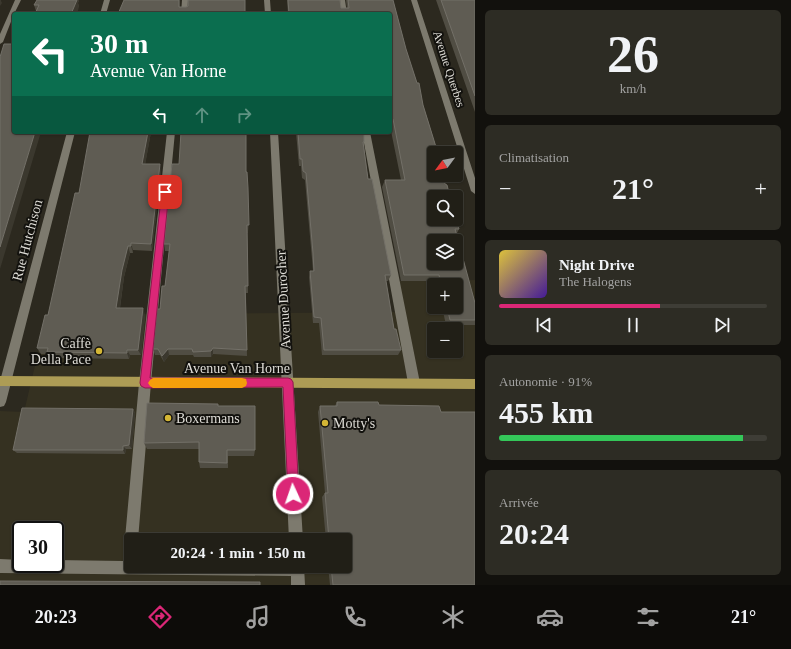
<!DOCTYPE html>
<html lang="fr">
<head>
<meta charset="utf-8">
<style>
  body { margin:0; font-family:"Times New Roman",serif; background:#2d2c24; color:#f1f3f6; height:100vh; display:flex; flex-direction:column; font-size:15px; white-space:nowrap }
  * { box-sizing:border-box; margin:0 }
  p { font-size:13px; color:#a2a2a1 }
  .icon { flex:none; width:22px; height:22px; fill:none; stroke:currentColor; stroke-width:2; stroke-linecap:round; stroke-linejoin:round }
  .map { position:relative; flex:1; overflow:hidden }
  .details { display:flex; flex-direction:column; gap:10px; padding:10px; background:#12110d; width:316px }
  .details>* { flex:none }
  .guide { position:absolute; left:12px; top:12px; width:380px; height:122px; border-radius:4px; box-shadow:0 1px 3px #0004,0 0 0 1px #3e3d36; background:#0b6e4f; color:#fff; overflow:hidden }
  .needle { width:26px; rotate:238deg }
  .controls { position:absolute; left:427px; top:146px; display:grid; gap:8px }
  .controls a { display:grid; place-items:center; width:36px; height:36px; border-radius:4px; background:#211f17; box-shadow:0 1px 3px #0004,0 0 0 1px #3e3d36; font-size:20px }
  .speed { position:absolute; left:12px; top:521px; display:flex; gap:8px; font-size:20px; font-weight:700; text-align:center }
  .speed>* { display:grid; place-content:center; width:52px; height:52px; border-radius:50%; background:#211f17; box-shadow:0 1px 3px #0004,0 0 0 1px #3e3d36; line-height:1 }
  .speed .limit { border:2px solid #111; border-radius:6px; background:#fff; color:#111 }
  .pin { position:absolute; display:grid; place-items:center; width:34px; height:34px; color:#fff; margin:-17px; border-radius:8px; box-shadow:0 2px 6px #0006 }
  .me { position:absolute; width:44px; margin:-22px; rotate:357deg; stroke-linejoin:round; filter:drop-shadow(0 0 3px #0008) }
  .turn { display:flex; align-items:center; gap:14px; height:84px; padding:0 12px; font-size:18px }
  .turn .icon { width:52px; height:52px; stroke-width:2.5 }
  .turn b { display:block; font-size:28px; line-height:34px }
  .lanes { display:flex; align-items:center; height:38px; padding:0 12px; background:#0003; justify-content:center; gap:20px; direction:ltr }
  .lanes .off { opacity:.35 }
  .big { font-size:30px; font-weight:800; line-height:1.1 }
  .details .widget { flex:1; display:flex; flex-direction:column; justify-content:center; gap:6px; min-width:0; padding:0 14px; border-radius:6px; background:#2d2c24 }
  .details .dial { align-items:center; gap:0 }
  .dial b { font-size:52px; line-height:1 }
  .song { display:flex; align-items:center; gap:12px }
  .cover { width:48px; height:48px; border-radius:6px; background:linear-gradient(135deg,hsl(50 70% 55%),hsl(260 70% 35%)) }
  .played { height:4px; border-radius:2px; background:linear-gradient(90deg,#db2777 60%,#3e3d36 60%) }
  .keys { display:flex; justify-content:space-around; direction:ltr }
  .heat { display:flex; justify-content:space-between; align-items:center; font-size:22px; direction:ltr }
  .charge { height:6px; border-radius:3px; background:linear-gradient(90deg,#34c759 91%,#3e3d36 0) }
  .trip { position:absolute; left:124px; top:533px; width:228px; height:40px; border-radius:4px; background:#211f17; box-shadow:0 1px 3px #0004,0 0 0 1px #3e3d36; font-weight:800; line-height:40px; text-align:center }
  .menu { display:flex; height:64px; justify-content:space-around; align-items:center; background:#0d0c09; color:#a2a2a1 }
  .menu .icon { width:28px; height:28px }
  .menu .on { color:#db2777 }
  .menu b { font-size:18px; color:#f1f3f6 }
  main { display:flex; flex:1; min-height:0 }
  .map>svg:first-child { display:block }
</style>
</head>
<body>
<main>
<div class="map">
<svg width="475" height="585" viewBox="0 0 475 585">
  <rect width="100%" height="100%" fill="#2c291f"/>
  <path fill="#353121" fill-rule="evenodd" d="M475 280V585H0V411L24 412 47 315 405 312 398 281ZM434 285H456V307H434ZM434 329H456V351H434ZM21 530H55V564H21ZM131 540H345V566H131Z"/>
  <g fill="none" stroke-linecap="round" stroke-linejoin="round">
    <path fill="#7d7a6e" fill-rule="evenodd" d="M15 0H21L14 14 3 42 0 44V34Z
      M104 0H110L106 14H100Z
      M182 0H188L187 14H181Z
      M264 0H270L271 14H265Z
      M339 0H345L347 14H341Z
      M411 0H417L475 178V194L471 191Z
      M67 132H75L6 402 4 406 0 407V381Z
      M167 132H175L151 383 138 540H131V566H304L305 585H291V576L0 573V559L21 560V564H55V560L123 561 139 383Z
      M270 132H278L303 540H289Z
      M362 132H370L420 383 418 387 414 388 410 387 408 383Z"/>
    <path fill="#ad9c55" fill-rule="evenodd" d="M0 376 475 379V389L0 386Z"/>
  </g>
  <path fill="#504d43" d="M37 0H79L78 3 79 7 36 11 34 5Z
    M287 0H340L341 8H347L346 0H393L406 49 436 147 434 152 440 177 445 184 459 229 456 235 475 303V325H446L442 307H456V285H436V281H401L382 187 385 180H401L390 126V14H288Z
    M436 0H475V112Z
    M151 132 145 164 161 172 152 251 133 250V253H130L124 277 120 308 145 315 141 355H130L129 359 51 358 48 354H41L37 348 48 315 79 193Z
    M296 132H364V145L368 179 391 275 388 281H386L394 329 401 350 398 355H322L319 323H313L309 277 310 271H313L312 259 305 180 302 178 301 166H299Z
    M179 164 246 172 248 232 247 233 248 293H246L247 356 213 354 211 357H194L193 355H169L164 362 160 355H155L153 349 160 309 165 286 169 251H165L164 244Z
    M337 402 379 405 475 585H330L328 566H345V540H326L322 497 325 493 318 412 320 406H335Z
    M219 406 255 450 254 456H228V468H200L199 462V449H147L144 443Z
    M133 409 135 413 132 449H126L125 454 17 453 13 450Z"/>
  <path fill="#3b382e" d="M0 0H1V1L2 3 0 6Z
    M75 0H79L78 3 79 7 77 14H71Z
    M179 0H180V14L179 7Z
    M35 132H41L0 269V247Z
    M148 132H151L144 172 142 164Z
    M160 164 161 172 152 251 151 244Z
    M247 225H249L248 232 246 233Z
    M131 243 133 250V253L131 246Z
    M128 246 130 253 124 277 119 314 116 308 122 270Z
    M143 308 145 315 141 355 138 350Z
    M213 348V354L211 357V351Z
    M168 349 169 355 164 362 162 356Z
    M127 350 130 355 129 359 127 353Z
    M133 409 135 413 132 449 129 445Z
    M123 446 126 449 125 454 123 450Z"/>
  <path fill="#5f5c53" stroke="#737068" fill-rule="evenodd" d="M37 0H77L71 14H35L39 5H34Z
    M124 0H179V7H186L188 6V0H245V14H118Z
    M288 0H340L341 8H349L348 0H393L406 49 417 83H419L423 105 436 147H432L434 154V175H440V177H443L445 184 447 185 450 197H434V219H456V218L459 229H455L475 303V320H450L447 307H456V285H441L439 275H404L385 180H405L393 119H390V14H289ZM434 241H456V263H434Z
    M441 0H475V96Z
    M4 44H14V132H35L0 247V57Z
    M90 132H148L142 164H160L151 244 131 243V246H128L122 270 116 308H143L138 350H127V353L47 352 48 348H37L45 315H48L75 193H79Z
    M181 132H246V172H247L248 188 249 225H247L248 286H245L247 350 213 348 211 351 193 352 192 349H168L162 356 158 349H153L157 309H160L162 286H165L170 244H164L172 164H179Z
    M298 132H364V142H363L368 179H372L391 275H385L394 329H396L401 350H324L321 318 314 317 310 271H314L313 253 306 173 303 171 302 159H300Z
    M337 402H378L379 405 439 406 441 412H475V585H333L331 566H345V540H329L325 493H328L320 406H337Z
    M147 403 218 404V406H255V450H227V463L199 462V442L144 443Z
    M22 408 133 409 129 445 123 446V450H13Z
    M0 581 260 582V585H0Z"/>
  <path fill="#db2777" stroke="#8e194d" d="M162 190H168L169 192 150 378H288L291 379 293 382 299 494 297 499 293 500 289 499 288 494 283 387 145 388 141 386 140 383Z"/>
  <path fill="#f59e0b" d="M153 378H242L246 379 247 383 246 386 242 388H153L150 386 148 383 150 380Z"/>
  <g fill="#d4b635" stroke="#13120e" stroke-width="1.5">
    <circle cx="99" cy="351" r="4"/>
    <circle cx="168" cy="418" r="4"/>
    <circle cx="325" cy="423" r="4"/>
  </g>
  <g text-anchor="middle" stroke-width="4" stroke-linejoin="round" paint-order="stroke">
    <g font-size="12" fill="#dfddd7" stroke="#13120e">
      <text transform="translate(449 69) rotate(72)" y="4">Avenue Querbes</text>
    </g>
    <g font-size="14" fill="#dfddd7" stroke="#13120e">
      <text transform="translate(27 240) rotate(-75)" y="5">Rue Hutchison</text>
      <text transform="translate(283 300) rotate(-93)" y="5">Avenue Durocher</text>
      <text x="237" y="373">Avenue Van Horne</text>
    </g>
    <g font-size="14" fill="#dfddd7" stroke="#13120e" text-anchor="start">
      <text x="91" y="348" text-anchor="end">Caffè<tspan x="91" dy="16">Della Pace</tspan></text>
      <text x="176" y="423">Boxermans</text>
      <text x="333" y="428">Motty's</text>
    </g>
  </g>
</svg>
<div class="controls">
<a><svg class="needle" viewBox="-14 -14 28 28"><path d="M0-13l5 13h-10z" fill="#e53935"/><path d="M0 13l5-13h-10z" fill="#a2a2a1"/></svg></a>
<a><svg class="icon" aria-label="search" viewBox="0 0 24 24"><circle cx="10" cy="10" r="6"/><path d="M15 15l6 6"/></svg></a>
<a><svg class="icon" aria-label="layers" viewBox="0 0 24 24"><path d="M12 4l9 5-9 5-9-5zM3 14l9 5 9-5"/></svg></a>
<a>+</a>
<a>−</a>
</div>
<div class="speed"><div class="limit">30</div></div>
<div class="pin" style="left:165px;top:192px;background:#d93025"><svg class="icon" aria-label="arrive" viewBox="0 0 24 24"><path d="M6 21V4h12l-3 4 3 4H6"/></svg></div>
<svg class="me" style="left:293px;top:494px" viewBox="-20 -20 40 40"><circle r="17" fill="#db2777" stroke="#fff" stroke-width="3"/><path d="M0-11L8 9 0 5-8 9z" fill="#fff"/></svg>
<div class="trip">20:24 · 1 min · 150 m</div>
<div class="guide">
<div class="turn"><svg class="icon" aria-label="left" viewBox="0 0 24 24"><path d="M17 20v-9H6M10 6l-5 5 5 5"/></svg><div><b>30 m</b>Avenue Van Horne</div></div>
<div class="lanes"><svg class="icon" aria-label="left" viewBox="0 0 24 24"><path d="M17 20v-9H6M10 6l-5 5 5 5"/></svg><svg class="icon off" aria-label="ahead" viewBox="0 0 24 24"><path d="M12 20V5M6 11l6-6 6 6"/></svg><svg class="icon off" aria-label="right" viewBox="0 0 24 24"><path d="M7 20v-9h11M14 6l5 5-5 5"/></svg></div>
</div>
</div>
<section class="details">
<div class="widget dial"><b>26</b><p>km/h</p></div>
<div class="widget"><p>Climatisation</p>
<div class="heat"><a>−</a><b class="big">21°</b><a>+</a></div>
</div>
<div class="widget">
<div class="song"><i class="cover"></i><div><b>Night Drive</b><p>The Halogens</p></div></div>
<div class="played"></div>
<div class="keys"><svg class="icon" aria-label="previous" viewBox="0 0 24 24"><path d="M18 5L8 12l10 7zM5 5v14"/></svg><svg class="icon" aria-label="pause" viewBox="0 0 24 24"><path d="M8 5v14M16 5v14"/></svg><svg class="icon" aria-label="next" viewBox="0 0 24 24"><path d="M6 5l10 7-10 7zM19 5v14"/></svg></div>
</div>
<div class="widget"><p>Autonomie · 91%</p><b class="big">455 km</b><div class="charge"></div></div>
<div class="widget"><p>Arrivée</p><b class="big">20:24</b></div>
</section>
</main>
<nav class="menu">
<b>20:23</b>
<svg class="icon on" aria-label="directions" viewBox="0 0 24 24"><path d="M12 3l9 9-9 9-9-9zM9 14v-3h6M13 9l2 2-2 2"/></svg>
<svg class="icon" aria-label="music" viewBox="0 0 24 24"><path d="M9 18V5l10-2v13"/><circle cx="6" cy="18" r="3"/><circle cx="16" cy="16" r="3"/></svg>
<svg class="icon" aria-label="phone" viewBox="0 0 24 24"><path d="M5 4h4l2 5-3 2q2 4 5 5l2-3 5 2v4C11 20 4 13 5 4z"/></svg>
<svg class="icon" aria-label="climate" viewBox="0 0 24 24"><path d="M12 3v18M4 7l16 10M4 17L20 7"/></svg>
<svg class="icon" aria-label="car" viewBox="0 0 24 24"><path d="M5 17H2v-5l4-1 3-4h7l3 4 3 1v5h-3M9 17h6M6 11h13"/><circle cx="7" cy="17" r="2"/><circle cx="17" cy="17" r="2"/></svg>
<svg class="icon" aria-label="filters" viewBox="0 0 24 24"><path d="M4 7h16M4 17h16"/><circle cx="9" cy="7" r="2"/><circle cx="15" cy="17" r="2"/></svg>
<b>21°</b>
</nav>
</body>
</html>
